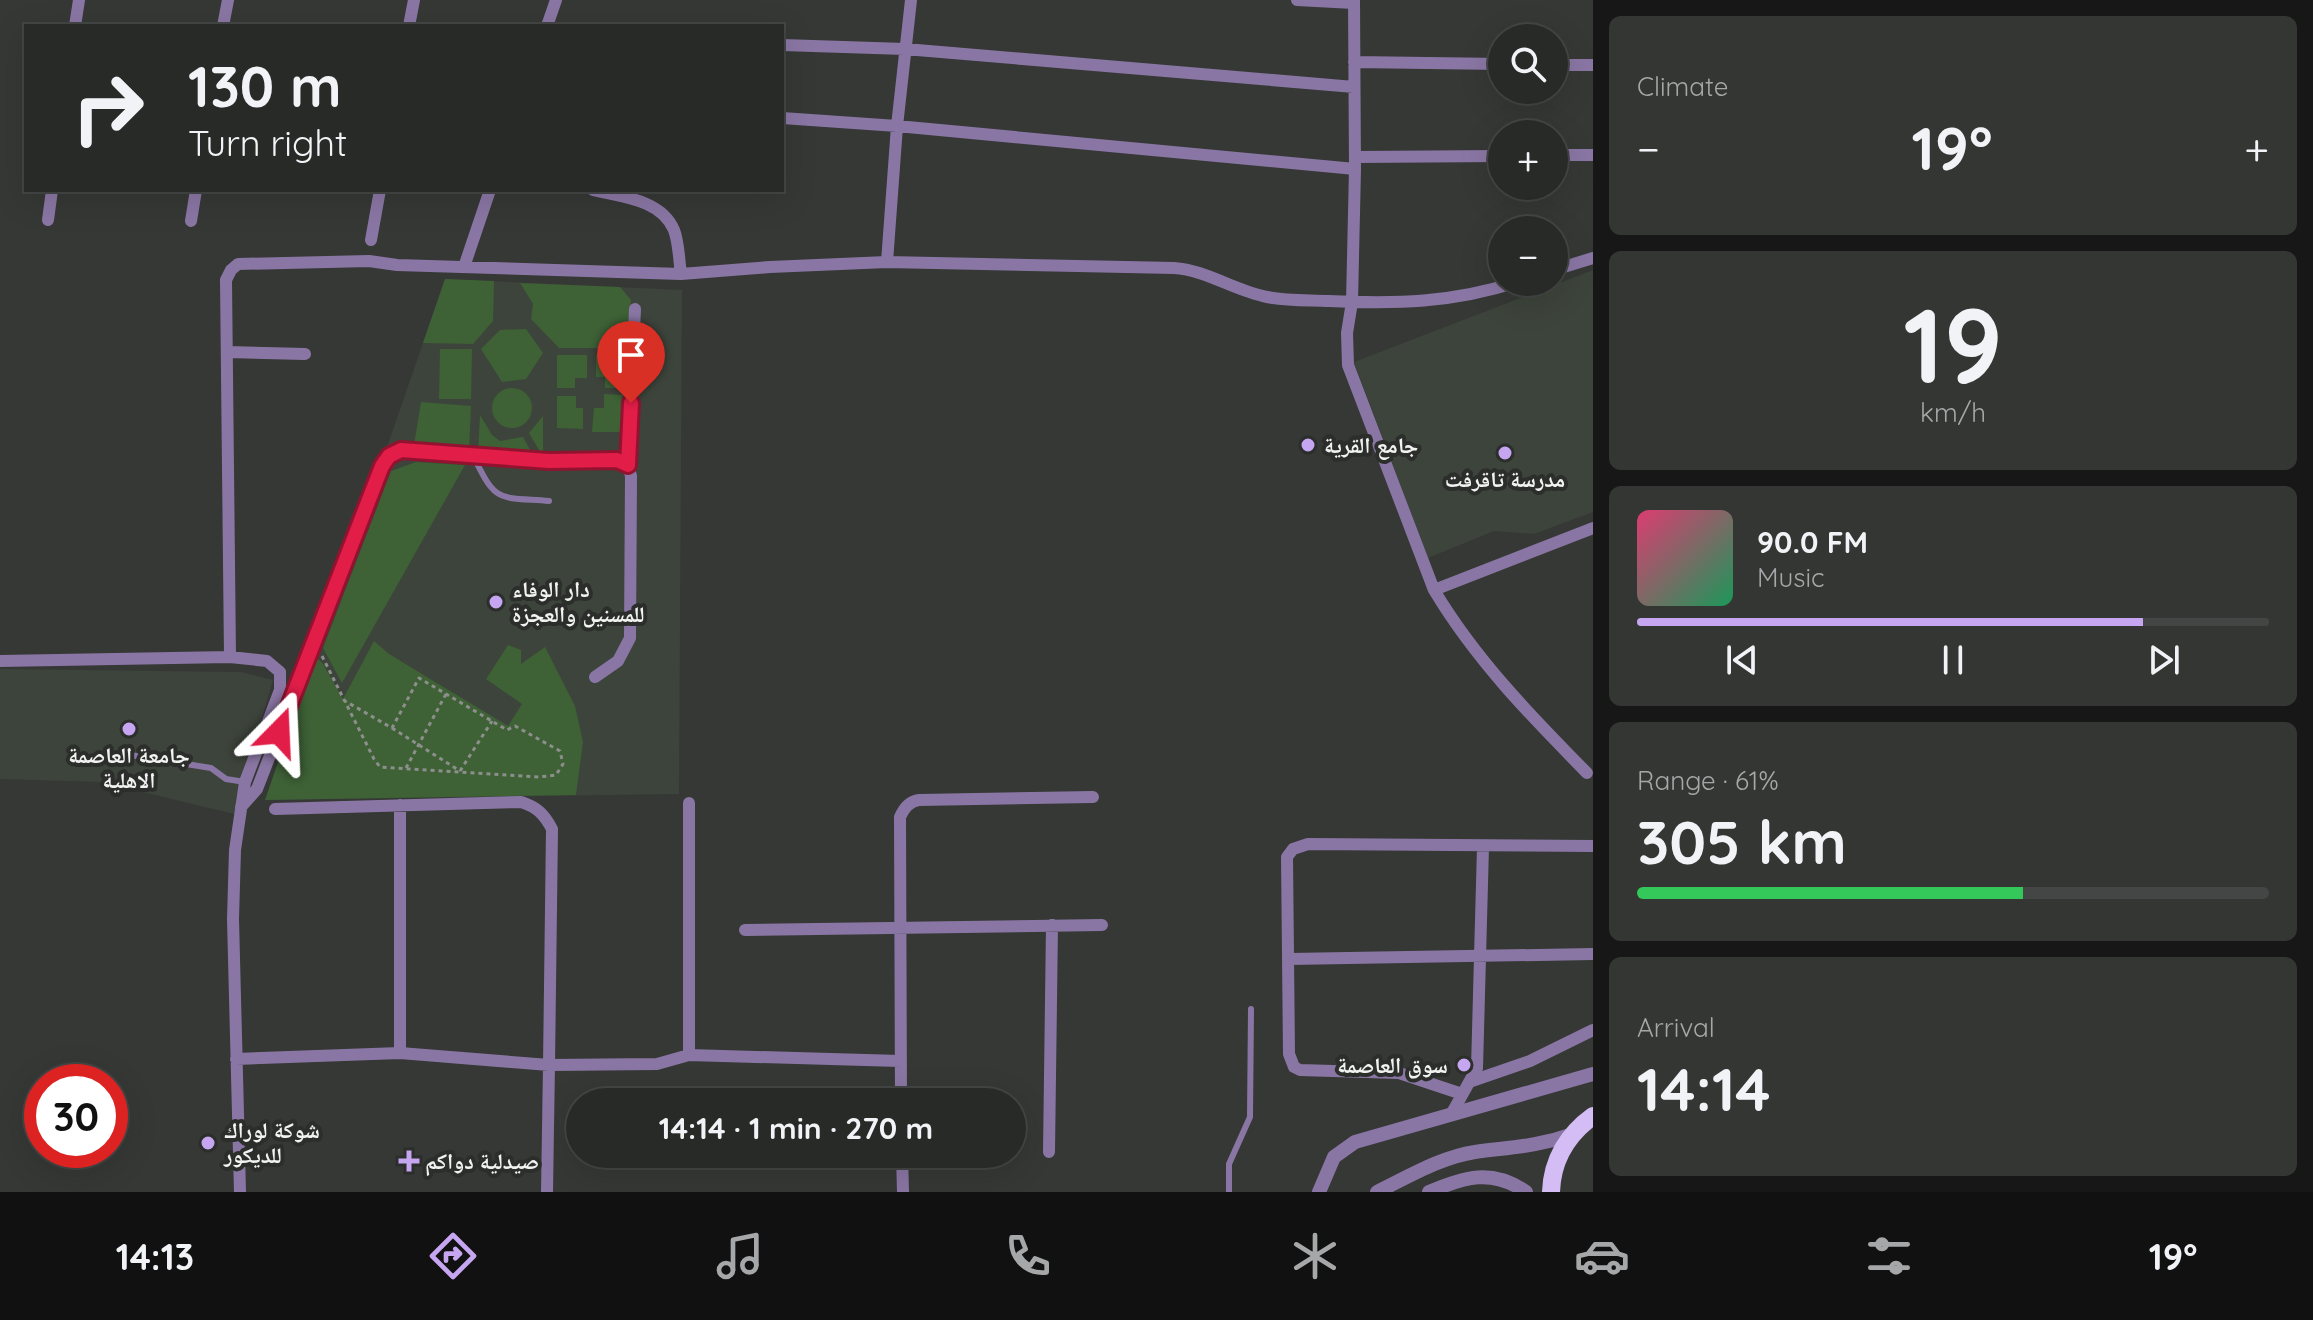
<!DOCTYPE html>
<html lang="en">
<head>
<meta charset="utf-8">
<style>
  body { margin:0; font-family:Quicksand,"Noto Naskh Arabic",sans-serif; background:#343634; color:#f1f3f6; height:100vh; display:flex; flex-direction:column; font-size:30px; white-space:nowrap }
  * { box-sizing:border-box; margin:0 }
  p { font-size:26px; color:#a5a7a8 }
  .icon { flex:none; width:44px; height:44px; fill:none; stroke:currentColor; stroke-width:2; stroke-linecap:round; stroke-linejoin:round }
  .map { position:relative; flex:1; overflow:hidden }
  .side { display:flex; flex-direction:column; gap:16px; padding:16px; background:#161716; width:720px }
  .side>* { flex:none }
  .top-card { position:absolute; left:24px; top:24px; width:760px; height:168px; border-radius:0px; box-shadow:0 8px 32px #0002,0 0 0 2px #444645; background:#282a28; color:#f1f3f6; overflow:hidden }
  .fabs { position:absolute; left:1488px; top:24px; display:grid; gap:16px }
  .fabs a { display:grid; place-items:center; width:80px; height:80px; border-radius:50%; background:#282a28; box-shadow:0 8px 32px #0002,0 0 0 2px #444645; font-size:40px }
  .speed { position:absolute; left:24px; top:1064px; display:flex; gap:16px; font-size:40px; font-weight:700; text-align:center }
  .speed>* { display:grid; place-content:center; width:104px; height:104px; border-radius:50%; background:#282a28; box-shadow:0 8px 32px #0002,0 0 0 2px #444645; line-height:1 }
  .speed .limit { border:12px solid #d22; background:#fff; color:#111 }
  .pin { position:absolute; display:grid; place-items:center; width:68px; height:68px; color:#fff; margin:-82px -34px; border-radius:50% 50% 50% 0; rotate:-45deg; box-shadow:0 0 8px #0007 }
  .pin .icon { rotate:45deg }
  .me { position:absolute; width:88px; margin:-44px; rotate:21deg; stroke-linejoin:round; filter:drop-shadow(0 0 6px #0008) }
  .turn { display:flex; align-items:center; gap:28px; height:168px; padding:0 32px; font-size:36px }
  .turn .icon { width:104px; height:104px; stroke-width:2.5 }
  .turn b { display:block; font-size:56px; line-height:68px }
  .big { font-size:60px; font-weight:700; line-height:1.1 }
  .side .card { flex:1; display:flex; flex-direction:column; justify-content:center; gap:12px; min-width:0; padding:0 28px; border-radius:12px; background:#343634 }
  .side .dial { align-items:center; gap:0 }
  .dial b { font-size:104px; line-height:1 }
  .song { display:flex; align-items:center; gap:24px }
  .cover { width:96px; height:96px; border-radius:12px; background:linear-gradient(135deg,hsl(340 70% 55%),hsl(150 70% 35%)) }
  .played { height:8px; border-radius:4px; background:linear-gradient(90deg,#c6a6f0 80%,#444645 80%) }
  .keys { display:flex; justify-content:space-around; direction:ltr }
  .heat { display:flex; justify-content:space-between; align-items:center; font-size:44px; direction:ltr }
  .charge { height:12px; border-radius:6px; background:linear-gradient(90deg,#34c759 61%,#444645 0) }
  .trip { position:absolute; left:566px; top:1088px; width:460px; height:80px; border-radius:40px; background:#282a28; box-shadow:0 8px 32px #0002,0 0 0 2px #444645; font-weight:700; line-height:80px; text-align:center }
  .tab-bar { display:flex; height:128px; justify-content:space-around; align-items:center; background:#101110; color:#a5a7a8 }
  .tab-bar .icon { width:56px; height:56px }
  .tab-bar .active { color:#c6a6f0 }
  .tab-bar b { font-size:36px; color:#f1f3f6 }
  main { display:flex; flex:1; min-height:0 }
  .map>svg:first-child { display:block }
</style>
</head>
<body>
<main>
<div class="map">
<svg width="1593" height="1192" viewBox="0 0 1593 1192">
  <rect width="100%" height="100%" fill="#353835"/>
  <path fill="#3d443b" d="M1593 270V512L1534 534 1494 531 1428 558 1354 362Z
    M445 279 682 290 679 794 265 800Z
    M0 669 241 672 273 680 234 814 101 782 0 779Z"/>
  <path fill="#3e6136" d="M445 279 494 281 493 321 473 344 423 343Z
    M520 283 620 287 631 300 627 348H559L531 319 533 304Z
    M526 329 543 353 526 379 502 382 481 349 500 330Z
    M440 349H472L471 399H439Z
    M557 355H587V378H575V388H557Z
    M596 355H625V388H605V377H596Z
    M492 408a20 20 0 1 1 40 0a20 20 0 1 1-40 0Z
    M604 394 622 395 623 432H592L594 408H604Z
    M557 396H576V408H583V429L557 428Z
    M421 402 471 406 469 453 413 451Z
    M480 415 492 435 500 441 523 437 534 457 478 453Z
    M543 416V457L529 433Z
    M416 462 465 465 342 683 323 648 391 471Z
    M374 641 389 654 508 726 522 704 486 679 508 645 521 650V664L545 647 575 706 583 742 576 795 265 800 315 656 323 664 343 699Z"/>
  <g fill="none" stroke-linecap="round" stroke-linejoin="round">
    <path stroke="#8d8f8c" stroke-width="3" stroke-dasharray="4 4" stroke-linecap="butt" d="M322 656 374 759 380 767 539 777 556 775 563 764 560 751 515 726 507 730 419 678 392 728 345 701
      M392 728 460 771
      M406 768 446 694
      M460 771 492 721"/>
    <path stroke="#8a76a4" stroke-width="6" d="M473 455C496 504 498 497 549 501
      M124 754 211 768 226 779 245 782
      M1229 1192V1164L1250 1117 1251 1009"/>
    <path stroke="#8a76a4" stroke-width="12" d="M1297 0 1354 3
      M1354 0 1355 169 1352 302 1347 333 1348 365 1434 590C1476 660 1530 715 1587 773
      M75 26 79 0
      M223 26 228 0
      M409 26 414 0
      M547 26 556 0
      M782 45 905 49 1354 87
      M1354 62 1502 64
      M1554 65H1593
      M782 118 897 126 1355 169
      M1554 155H1593
      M1355 157 1502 156
      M593 190C621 197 661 199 674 230 679 243 679 261 681 274
      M48 220 52 190
      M191 221 196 190
      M371 240 380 190
      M887 262 897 126 911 0
      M464 267 490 190
      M1554 270 1593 258
      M227 352 305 354
      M628 465 635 309
      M1434 590 1593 528
      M230 657 226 280 231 270 238 264 369 261 397 265 681 274 770 267 887 262 1174 268C1206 270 1235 291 1267 297 1287 301 1308 300 1329 301 1396 304 1452 303 1517 282
      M0 661 230 657 267 661 280 672V690L245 782 235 850 233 919 240 1192
      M241 807 257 789 382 466 389 456 401 450 549 461 617 460 628 465 631 476 630 638 618 661 595 677
      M275 809 521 802C537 807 544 814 552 829L549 1065 657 1064 689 1055V803
      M745 930 1102 925
      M1289 959 1593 954
      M400 1053V805
      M689 1055 900 1061
      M236 1059 400 1053 549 1065 547 1192
      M1472 1081 1530 1061 1593 1030
      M1462 1094 1399 1073 1300 1070 1294 1067 1289 1054 1287 857 1293 849 1308 844 1593 846
      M901 1102 900 817C904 808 910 801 919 800L1093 797
      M1452 1113 1477 1068 1483 847
      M1049 1152 1052 925
      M902 1154 903 1192"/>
    <path stroke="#8a76a4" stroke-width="14" d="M1319 1192 1334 1157 1355 1142 1593 1074
      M1377 1192C1408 1177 1441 1157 1475 1152 1512 1147 1536 1147 1573 1134
      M1429 1192C1464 1177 1492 1168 1526 1192"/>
    <path stroke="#d4bdf5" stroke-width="18" d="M1551 1192C1552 1160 1568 1134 1593 1116"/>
  </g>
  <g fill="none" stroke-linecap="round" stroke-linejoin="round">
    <g stroke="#92132f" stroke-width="20">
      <path id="route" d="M279 732 382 466 389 456 401 450 549 461 617 460 628 465 631 403"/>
    </g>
    <use href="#route" stroke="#e11d48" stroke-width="14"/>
  </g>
  <g fill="#c6a6f0" stroke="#2b2e2b" stroke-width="3">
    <circle cx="1308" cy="445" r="8"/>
    <circle cx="1505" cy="453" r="8"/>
    <circle cx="496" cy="602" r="8"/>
    <circle cx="129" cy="729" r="8"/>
    <circle cx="1464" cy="1065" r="8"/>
    <circle cx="208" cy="1143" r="8"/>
    <path d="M405 1149h8v8h8v8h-8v8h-8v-8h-8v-8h8z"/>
  </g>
  <g text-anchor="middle" stroke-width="8" stroke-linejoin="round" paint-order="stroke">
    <g font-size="22" font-weight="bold" fill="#f1f3f0" stroke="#2b2e2b" text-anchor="start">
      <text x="1324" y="453">جامع القرية</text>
      <text x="1505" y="487" text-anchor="middle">مدرسة تاقرفت</text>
      <text x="512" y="597">دار الوفاء<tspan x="512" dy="25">للمسنين والعجزة</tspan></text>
      <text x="129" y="763" text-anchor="middle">جامعة العاصمة<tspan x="129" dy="25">الاهلية</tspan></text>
      <text x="1448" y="1073" text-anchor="end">سوق العاصمة</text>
      <text x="224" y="1138">شوكة لوراك<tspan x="224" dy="25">للديكور</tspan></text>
      <text x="425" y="1169">صيدلية دواكم</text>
    </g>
  </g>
</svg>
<div class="fabs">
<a><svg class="icon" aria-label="search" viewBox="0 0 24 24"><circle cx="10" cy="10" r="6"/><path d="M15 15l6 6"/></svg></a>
<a>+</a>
<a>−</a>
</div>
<div class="speed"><div class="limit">30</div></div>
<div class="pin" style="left:631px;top:403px;background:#d93025"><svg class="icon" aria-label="arrive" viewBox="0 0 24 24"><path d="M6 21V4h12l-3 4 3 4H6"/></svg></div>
<svg class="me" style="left:279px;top:732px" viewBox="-20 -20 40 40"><path d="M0-17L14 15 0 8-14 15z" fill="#e11d48" stroke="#fff" stroke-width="4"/></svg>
<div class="trip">14:14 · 1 min · 270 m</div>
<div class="top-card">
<div class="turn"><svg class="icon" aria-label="right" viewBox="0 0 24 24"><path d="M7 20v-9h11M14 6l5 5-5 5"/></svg><div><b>130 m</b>Turn right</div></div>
</div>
</div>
<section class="side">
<div class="card"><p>Climate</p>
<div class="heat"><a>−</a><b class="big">19°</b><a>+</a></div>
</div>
<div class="card dial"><b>19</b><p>km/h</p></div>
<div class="card">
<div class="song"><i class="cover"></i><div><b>90.0 FM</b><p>Music</p></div></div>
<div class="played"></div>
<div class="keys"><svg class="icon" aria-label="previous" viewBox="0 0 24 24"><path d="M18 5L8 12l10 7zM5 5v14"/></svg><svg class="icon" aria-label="pause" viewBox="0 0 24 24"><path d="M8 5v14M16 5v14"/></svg><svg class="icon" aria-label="next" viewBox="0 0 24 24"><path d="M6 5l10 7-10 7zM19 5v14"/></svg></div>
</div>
<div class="card"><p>Range · 61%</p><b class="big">305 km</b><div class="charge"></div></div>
<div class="card"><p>Arrival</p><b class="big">14:14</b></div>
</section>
</main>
<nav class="tab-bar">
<b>14:13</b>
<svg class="icon active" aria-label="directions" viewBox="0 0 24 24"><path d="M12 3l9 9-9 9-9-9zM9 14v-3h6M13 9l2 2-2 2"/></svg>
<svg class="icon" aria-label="music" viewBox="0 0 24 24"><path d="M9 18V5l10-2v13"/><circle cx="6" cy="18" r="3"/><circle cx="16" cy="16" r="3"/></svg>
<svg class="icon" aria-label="phone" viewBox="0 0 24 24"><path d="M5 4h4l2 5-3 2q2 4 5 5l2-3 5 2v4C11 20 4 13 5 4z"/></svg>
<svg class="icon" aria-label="climate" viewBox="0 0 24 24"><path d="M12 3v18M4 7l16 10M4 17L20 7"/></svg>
<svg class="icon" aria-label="car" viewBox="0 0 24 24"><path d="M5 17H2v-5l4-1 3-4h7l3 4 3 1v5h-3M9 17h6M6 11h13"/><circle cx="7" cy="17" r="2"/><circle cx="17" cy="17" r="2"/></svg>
<svg class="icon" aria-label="filters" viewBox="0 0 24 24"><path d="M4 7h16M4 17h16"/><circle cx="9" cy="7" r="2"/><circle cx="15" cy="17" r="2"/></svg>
<b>19°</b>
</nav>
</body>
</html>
